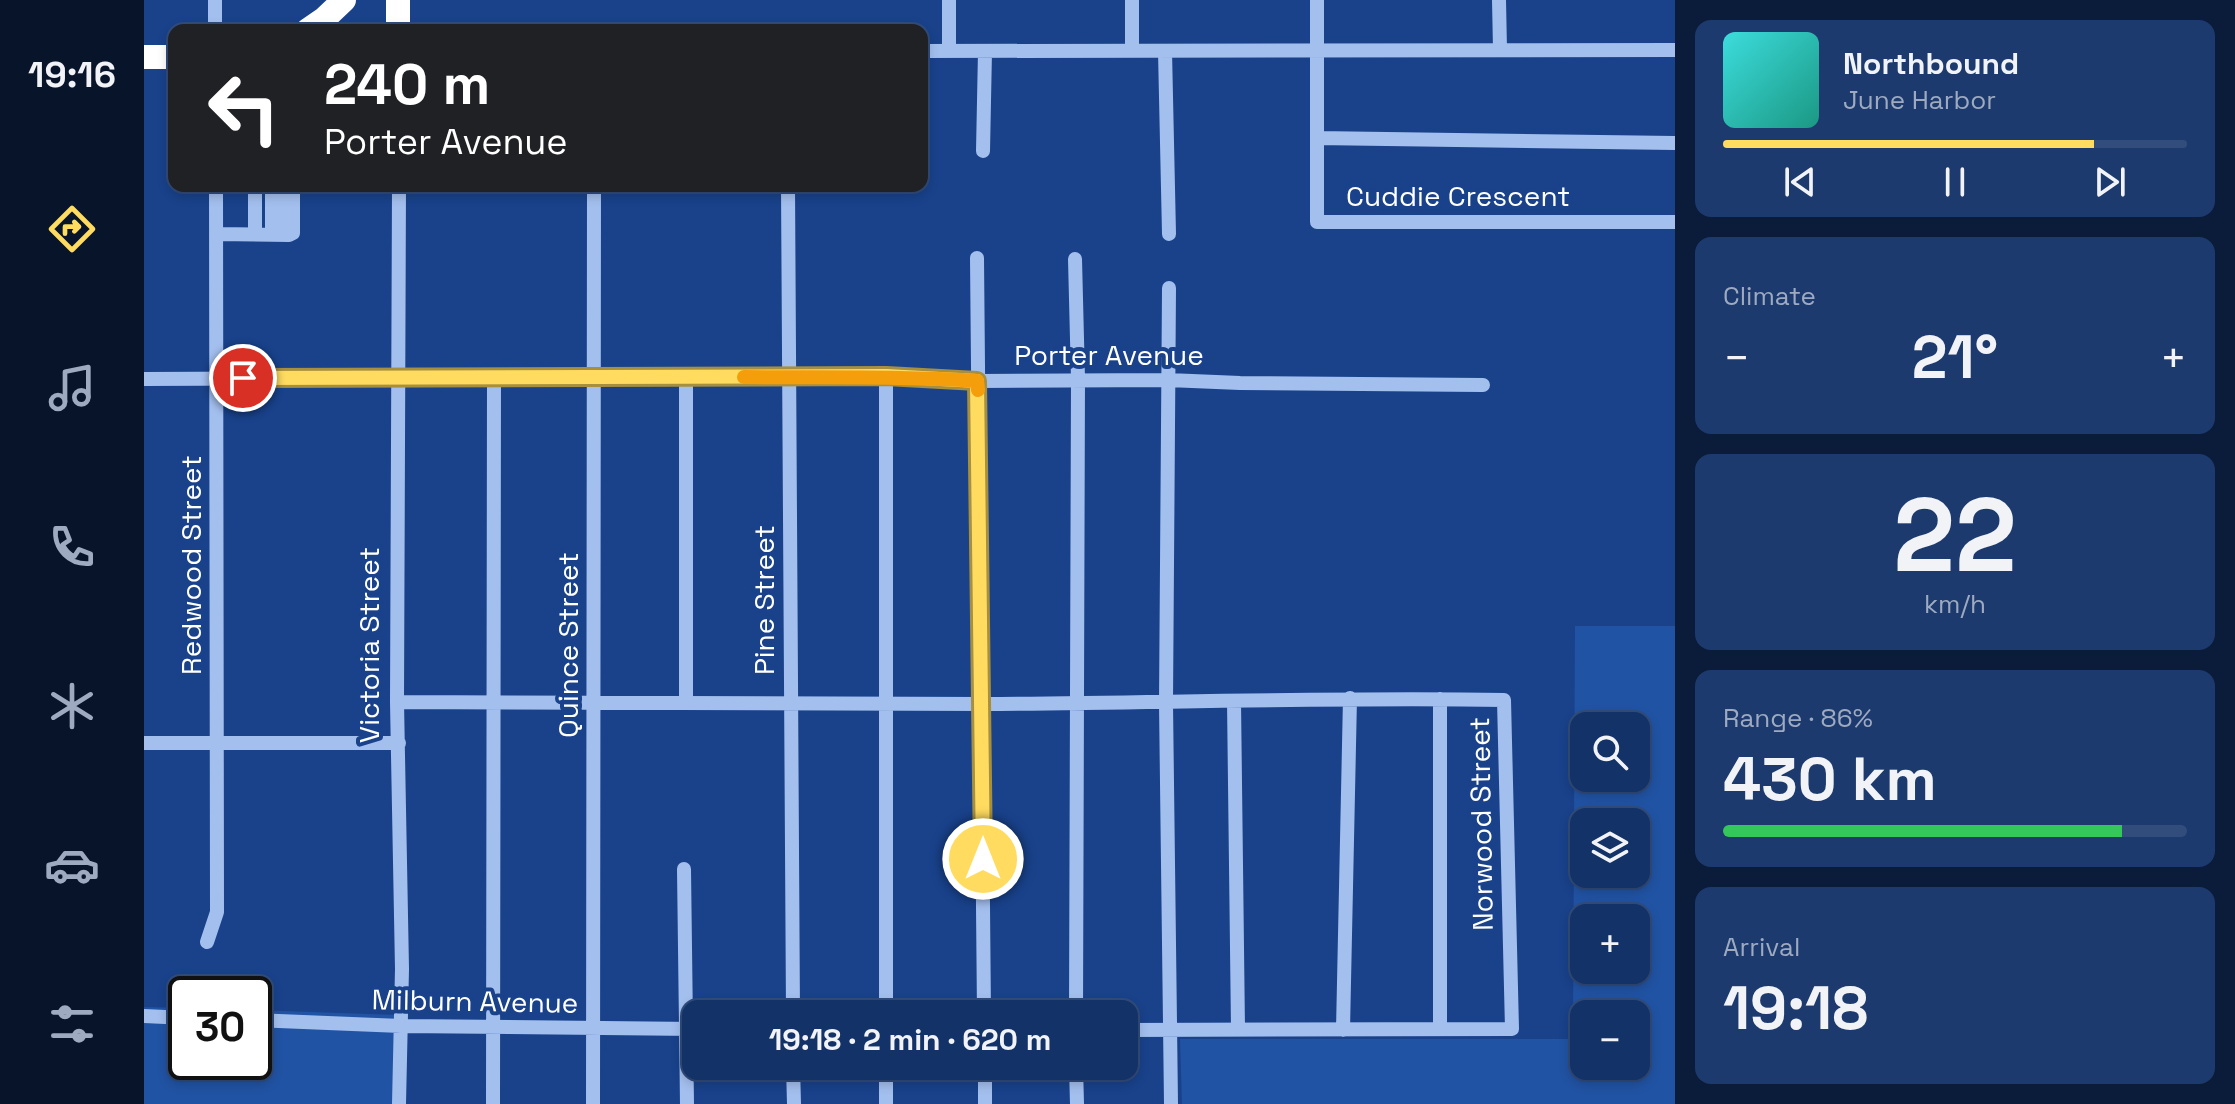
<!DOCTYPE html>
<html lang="en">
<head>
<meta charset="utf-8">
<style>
  body { margin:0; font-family:"Space Grotesk",sans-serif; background:#1c3a6e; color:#f1f3f6; height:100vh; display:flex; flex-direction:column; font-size:30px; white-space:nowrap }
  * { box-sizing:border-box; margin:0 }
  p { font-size:26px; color:#9daac0 }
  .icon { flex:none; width:44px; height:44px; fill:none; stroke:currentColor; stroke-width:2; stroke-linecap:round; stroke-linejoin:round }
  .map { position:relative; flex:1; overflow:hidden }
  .drawer { display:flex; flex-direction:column; gap:20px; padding:20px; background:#0a1c39; width:560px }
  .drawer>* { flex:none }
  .banner { position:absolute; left:24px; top:24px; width:760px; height:168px; border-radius:16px; box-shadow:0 4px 12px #0003,0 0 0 2px #324d7c; background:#202124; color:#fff; overflow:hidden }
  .controls { position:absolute; left:1426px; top:712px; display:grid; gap:16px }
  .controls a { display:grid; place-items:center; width:80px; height:80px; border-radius:16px; background:#133268; box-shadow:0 4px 12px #0003,0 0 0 2px #324d7c; font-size:40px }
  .speed { position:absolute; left:24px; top:976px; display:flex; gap:16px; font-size:40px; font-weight:700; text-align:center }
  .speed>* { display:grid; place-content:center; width:104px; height:104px; border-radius:50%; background:#133268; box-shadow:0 4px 12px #0003,0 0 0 2px #324d7c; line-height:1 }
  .speed .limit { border:4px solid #111; border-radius:12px; background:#fff; color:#111 }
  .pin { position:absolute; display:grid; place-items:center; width:68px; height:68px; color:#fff; margin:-34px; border:4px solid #fff; border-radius:50%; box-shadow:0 2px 8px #0007 }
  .me { position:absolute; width:88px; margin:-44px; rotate:0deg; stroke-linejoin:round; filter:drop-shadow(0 0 6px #0008) }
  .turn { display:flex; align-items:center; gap:28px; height:168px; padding:0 24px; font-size:36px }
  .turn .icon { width:104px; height:104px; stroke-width:2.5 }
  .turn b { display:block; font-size:56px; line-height:68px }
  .big { font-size:60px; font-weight:600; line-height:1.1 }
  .drawer .card { flex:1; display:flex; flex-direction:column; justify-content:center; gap:12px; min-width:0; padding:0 28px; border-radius:16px; background:#1c3a6e }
  .drawer .dial { align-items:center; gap:0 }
  .dial b { font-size:104px; line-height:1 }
  .song { display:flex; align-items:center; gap:24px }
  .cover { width:96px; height:96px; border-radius:12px; background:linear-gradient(135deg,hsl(180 70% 55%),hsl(170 70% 35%)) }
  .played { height:8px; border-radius:4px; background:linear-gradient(90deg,#ffdc60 80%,#324d7c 80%) }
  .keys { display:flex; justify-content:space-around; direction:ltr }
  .heat { display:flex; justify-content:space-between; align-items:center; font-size:44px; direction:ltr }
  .charge { height:12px; border-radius:6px; background:linear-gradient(90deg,#34c759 86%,#324d7c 0) }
  .trip { position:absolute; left:538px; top:1000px; width:456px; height:80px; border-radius:16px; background:#133268; box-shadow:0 4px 12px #0003,0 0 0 2px #324d7c; font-weight:600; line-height:80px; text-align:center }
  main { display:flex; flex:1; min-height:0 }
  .tab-bar { display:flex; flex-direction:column; width:144px; justify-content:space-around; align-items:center; background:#08142a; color:#9daac0 }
  .tab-bar .icon { width:56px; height:56px }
  .tab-bar .selected { color:#ffdc60 }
  .tab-bar b { font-size:36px; color:#f1f3f6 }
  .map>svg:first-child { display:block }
</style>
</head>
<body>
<main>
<nav class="tab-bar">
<b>19:16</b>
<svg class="icon selected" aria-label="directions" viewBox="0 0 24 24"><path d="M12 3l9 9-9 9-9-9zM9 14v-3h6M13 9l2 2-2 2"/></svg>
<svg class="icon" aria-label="music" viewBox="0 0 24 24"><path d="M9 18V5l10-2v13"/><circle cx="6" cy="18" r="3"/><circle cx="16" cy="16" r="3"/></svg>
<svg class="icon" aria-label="phone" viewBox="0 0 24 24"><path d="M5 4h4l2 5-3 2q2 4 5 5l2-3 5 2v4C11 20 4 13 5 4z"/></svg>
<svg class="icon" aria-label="climate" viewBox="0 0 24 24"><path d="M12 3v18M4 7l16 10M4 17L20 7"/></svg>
<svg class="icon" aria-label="car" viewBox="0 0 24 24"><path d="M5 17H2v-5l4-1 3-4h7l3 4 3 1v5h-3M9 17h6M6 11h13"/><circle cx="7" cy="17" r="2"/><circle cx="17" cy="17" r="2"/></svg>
<svg class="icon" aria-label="filters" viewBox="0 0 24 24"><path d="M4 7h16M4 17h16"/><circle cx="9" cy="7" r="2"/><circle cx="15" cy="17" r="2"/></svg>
</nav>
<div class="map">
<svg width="1531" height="1104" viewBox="0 0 1531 1104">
  <rect width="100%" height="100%" fill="#19428b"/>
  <path fill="#2153a4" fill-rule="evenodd" d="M1431 626H1531V1104H1038L1036 1039H1429ZM1440 726H1492V778H1440ZM1440 822H1492V874H1440ZM1440 918H1492V970H1440ZM1440 1014H1492V1066H1440Z
    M0 1007 42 1008V1062H110V1010L253 1015V1104H0Z"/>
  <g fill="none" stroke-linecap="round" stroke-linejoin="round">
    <path stroke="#a3bfee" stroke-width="14" d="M71 0V30
      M988 0V51
      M1173 0V222H1531
      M1355 0 1356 49
      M778 51 1531 50
      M805 51V0
      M1021 51 1025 234
      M1173 138 1531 143
      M839 151 841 51
      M111 186V234
      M138 186V235
      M255 186 253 702 258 969 255 1104
      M644 186 649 1014
      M72 234 145 235 149 233V186
      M128 234V191
      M833 258 840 1014
      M931 259 934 379 932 1014
      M1025 288 1022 703 1027 1104
      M742 376V1014
      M542 377V702
      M0 379 742 376 833 381 1024 380 1096 383 1339 385
      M1296 699V1028
      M1090 701 1094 1029
      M253 702C449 701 645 705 840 704 1014 703 1187 697 1360 700L1368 1029 980 1030
      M0 743H255
      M540 869 543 1104
      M63 942 73 912 72 186
      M0 1016 42 1018
      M110 1020 257 1026 552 1029
      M1199 1030 1206 698
      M649 1066 650 1104
      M841 1066V1104
      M932 1066 933 1104
      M349 1104 350 377
      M449 1104 450 186
      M742 1104V1066"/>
    <path stroke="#fff" stroke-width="24" d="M254 0V30
      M164 30 180 19 200 0
      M0 57H30"/>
  </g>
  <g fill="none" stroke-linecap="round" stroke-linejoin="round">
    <g stroke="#a68f3e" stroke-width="20">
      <path id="route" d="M99 378 742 376 833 381 839 859"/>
    </g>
    <use href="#route" stroke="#ffdc60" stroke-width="14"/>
    <path stroke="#f59e0b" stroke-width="14" d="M600 377C678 378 755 376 833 381L834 390"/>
  </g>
  <g text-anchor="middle" stroke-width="8" stroke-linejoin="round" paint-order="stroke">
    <g font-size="28" fill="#fff" stroke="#19428b">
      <text x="1314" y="206">Cuddie Crescent</text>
      <text x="965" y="365">Porter Avenue</text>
      <text transform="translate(47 565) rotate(-90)" y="10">Redwood Street</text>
      <text transform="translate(620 600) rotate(-90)" y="10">Pine Street</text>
      <text transform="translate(225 645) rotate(-90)" y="10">Victoria Street</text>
      <text transform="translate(424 645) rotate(-90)" y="10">Quince Street</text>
      <text transform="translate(1337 824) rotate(-91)" y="10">Norwood Street</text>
      <text transform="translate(331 1001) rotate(1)" y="10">Milburn Avenue</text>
    </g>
  </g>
</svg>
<div class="controls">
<a><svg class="icon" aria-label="search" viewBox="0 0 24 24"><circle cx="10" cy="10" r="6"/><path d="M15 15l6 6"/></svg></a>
<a><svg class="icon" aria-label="layers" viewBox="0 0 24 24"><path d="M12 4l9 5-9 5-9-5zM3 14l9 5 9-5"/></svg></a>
<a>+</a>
<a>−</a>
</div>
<div class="speed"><div class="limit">30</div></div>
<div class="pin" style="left:99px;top:378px;background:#d93025"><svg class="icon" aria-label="arrive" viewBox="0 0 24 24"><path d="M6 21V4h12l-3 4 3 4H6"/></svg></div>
<svg class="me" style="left:839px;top:859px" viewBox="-20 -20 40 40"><circle r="17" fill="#ffdc60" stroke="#fff" stroke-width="3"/><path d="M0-11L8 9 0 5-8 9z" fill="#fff"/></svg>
<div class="trip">19:18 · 2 min · 620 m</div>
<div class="banner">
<div class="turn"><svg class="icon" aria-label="left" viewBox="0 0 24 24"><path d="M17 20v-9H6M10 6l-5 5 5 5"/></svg><div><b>240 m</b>Porter Avenue</div></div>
</div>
</div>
<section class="drawer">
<div class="card">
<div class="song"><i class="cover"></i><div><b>Northbound</b><p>June Harbor</p></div></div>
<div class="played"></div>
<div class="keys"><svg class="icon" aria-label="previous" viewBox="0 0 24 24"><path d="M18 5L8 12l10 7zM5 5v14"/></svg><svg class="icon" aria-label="pause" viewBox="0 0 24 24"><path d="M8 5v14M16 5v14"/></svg><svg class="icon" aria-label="next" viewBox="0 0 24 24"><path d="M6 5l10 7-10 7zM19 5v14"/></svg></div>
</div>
<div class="card"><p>Climate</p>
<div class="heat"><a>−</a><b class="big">21°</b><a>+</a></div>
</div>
<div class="card dial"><b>22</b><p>km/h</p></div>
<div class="card"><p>Range · 86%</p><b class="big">430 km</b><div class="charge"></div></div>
<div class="card"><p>Arrival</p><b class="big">19:18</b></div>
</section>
</main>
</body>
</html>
